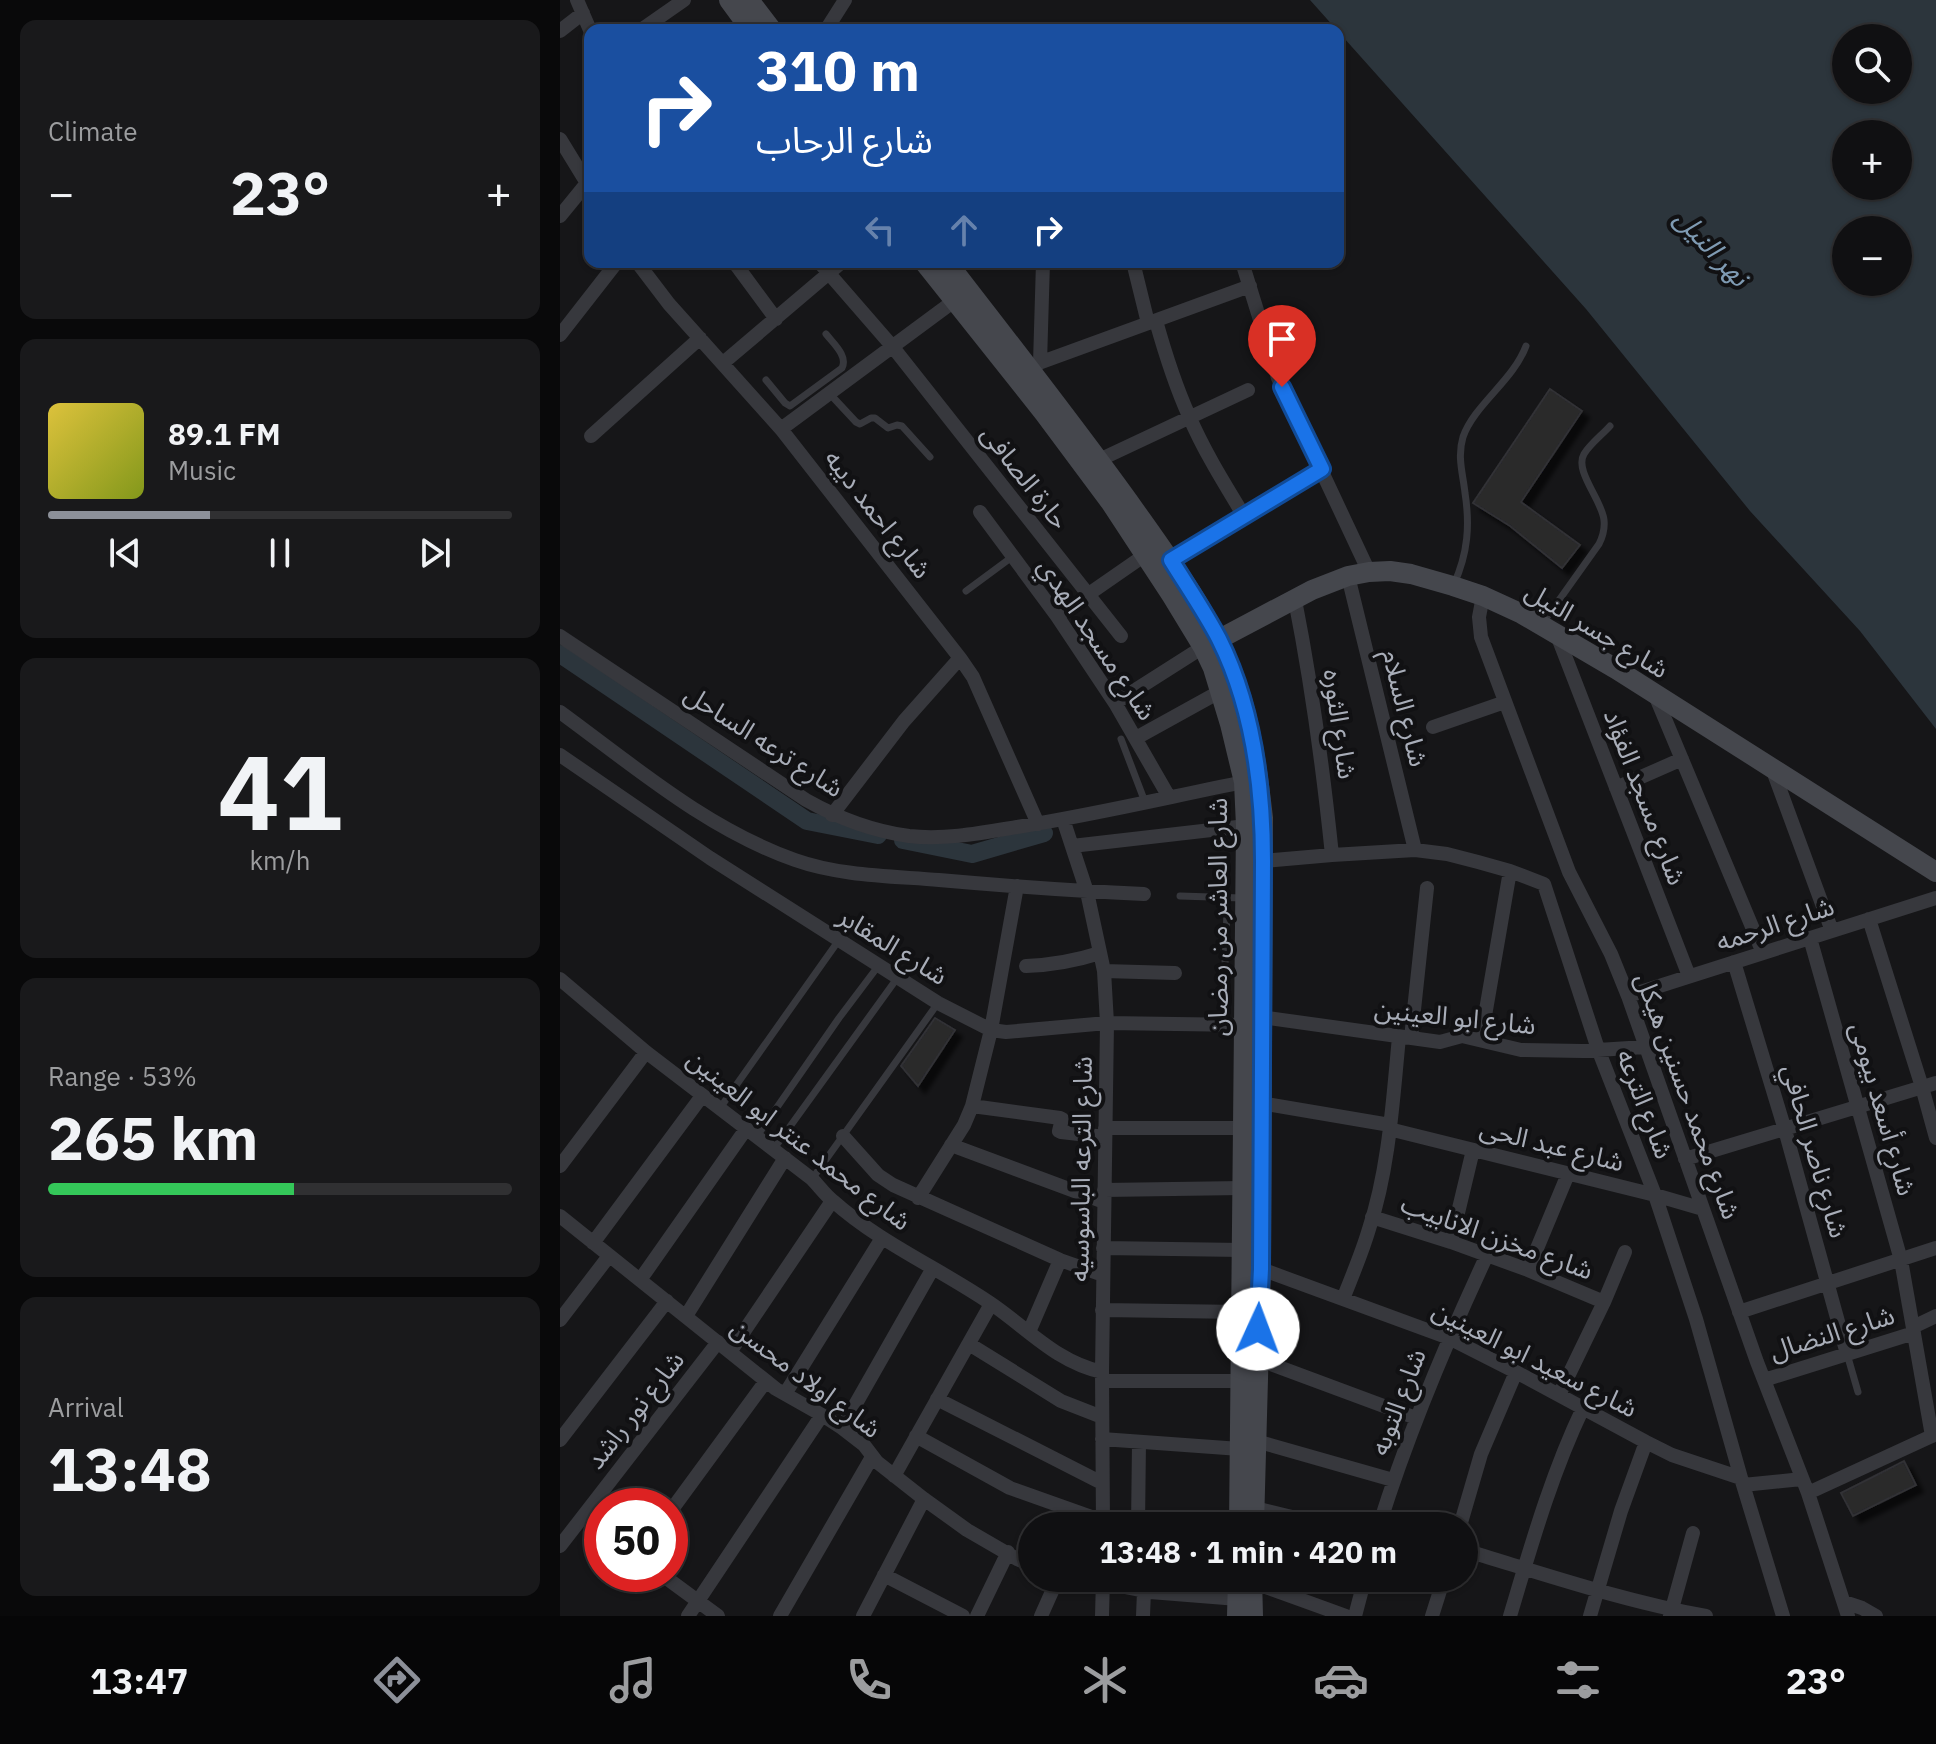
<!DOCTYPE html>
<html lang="en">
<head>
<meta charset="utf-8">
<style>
  body { margin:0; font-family:"IBM Plex Sans","Noto Sans Arabic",sans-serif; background:#19191b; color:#f1f3f6; height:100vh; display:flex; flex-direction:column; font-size:30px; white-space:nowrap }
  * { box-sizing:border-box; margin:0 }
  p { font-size:26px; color:#9c9d9f }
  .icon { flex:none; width:44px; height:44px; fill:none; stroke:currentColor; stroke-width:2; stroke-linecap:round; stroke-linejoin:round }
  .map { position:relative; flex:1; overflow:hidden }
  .side { display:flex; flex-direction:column; gap:20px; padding:20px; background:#09090a; width:560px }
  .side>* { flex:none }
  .guide { position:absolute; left:24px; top:24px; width:760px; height:244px; border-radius:16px; box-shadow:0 2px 6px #0004,0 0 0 2px #303032; background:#1a4fa0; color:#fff; overflow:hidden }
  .tools { position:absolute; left:1272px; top:24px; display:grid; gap:16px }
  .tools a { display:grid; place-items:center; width:80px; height:80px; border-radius:50%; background:#101012; box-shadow:0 2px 6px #0004,0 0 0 2px #303032; font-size:40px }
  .speed { position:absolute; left:24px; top:1488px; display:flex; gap:16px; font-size:40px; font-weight:700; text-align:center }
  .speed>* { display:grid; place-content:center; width:104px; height:104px; border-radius:50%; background:#101012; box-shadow:0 2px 6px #0004,0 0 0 2px #303032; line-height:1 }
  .speed .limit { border:12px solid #d22; background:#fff; color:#111 }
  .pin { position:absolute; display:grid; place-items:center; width:68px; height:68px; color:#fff; margin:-82px -34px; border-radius:50% 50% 50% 0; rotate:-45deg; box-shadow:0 0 8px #0007 }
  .pin .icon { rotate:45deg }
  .me { position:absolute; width:88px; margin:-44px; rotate:2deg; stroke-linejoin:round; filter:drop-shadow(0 0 6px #0008) }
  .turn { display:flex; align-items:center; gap:28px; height:168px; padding:0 40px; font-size:36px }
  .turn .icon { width:104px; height:104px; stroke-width:2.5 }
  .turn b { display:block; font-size:56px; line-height:68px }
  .lanes { display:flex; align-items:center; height:76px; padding:0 40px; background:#0003; justify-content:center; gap:40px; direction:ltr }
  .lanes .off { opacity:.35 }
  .big { font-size:60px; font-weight:700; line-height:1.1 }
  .side .card { flex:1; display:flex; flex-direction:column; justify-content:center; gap:12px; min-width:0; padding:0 28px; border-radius:16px; background:#19191b }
  .side .dial { align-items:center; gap:0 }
  .dial b { font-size:104px; line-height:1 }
  .song { display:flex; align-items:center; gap:24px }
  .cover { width:96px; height:96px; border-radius:12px; background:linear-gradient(135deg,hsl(50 70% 55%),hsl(70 70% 35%)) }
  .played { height:8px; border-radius:4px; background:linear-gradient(90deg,#8c9099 35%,#303032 35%) }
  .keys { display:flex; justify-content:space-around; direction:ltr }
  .heat { display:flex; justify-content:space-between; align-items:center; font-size:44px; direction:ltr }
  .charge { height:12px; border-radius:6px; background:linear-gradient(90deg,#34c759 53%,#303032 0) }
  .trip { position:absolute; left:458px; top:1512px; width:460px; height:80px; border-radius:40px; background:#101012; box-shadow:0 2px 6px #0004,0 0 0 2px #303032; font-weight:700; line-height:80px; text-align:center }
  .menu { display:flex; height:128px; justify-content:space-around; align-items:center; background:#060607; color:#9c9d9f }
  .menu .icon { width:56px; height:56px }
  .menu .current { color:#8c9099 }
  .menu b { font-size:36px; color:#f1f3f6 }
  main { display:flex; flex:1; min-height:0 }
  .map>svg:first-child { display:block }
</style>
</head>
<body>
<main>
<section class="side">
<div class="card"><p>Climate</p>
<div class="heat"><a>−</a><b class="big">23°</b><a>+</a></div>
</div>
<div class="card">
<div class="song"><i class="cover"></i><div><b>89.1 FM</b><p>Music</p></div></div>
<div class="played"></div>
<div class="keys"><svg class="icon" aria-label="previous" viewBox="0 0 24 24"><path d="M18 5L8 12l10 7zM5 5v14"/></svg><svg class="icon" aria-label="pause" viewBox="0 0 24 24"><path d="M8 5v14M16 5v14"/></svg><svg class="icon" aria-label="next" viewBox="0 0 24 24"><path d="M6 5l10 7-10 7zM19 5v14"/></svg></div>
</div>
<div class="card dial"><b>41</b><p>km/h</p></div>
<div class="card"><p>Range · 53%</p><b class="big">265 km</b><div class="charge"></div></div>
<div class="card"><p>Arrival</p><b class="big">13:48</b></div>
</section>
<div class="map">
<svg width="1376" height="1616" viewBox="0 0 1376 1616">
  <defs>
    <filter id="shadow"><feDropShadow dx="7" dy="7" stdDeviation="2" flood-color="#0009"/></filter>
  </defs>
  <rect width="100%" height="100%" fill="#161618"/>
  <path fill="#2c353c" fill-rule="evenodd" d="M750 0H1376V729L1300 631 1190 511 1026 309ZM1286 38H1338V90H1286ZM1286 134H1338V186H1286ZM1286 230H1338V282H1286Z"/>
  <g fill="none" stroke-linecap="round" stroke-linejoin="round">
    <path stroke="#2c353c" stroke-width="18" d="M0 654 247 821 318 835
      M343 840 412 854 484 833"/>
  </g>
  <path fill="#29292c" stroke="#303034" stroke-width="2" filter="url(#shadow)" d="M990 389 1022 411 961 502 1020 545 1002 568 950 526 913 503Z
    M375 1018 395 1030 358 1086 341 1066Z
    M1344 1461 1356 1485 1293 1516 1281 1493Z"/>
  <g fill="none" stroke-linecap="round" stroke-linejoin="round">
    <path stroke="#37383d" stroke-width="7" d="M206 380 225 403 230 406 282 368C288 356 274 344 266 334
      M269 393 296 422 300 424 311 418H315L328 428 337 425 342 426 370 457
      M894 584C908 553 910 525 905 493 903 474 897 457 903 437 914 405 953 381 966 346
      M406 591 452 557
      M982 624 1039 544C1043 536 1045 529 1044 520 1042 500 1014 471 1024 454 1030 444 1042 435 1050 426
      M561 739 585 802
      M620 896 682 898
      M665 964 667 911
      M160 1108 279 940
      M197 1136 279 1018 319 965
      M213 1150 338 977
      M252 1179 378 1003
      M1287 1354 1298 1392"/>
    <path stroke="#37383d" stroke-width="14" d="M17 0 30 30
      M81 30 124 0
      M266 30 285 0
      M0 31 23 13
      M0 139 30 188
      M0 216 27 183
      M77 262 109 304 221 429 400 658 413 677 478 824
      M174 262 216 319
      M259 262 332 346 561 636
      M573 262 588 323
      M682 262 718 378 809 572
      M596 321C605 353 615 385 629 416 644 451 664 483 684 516
      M0 335 57 262
      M163 363 282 262
      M480 363 483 262
      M468 367 690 286
      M221 429 394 301
      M31 436 140 338
      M539 460 688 390
      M420 512 497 616 555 703 609 797
      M611 560 762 469
      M788 576 855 850
      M923 596 919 617 921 637 1009 872 1051 954 1068 996 1197 1362 1248 1493 1288 1616
      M735 600C752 686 763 768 772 855
      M497 616 585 555
      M997 635 1129 976
      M0 636 246 800C278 818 312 831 349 836 385 840 421 833 457 827 533 815 609 797 684 782
      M1095 695 1203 953
      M555 703 643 647
      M0 712C74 766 147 829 235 860 280 876 331 876 379 880 447 886 516 891 584 894
      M873 727 945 702
      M576 738 661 691
      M0 755 150 858 378 1003 431 1030 446 1032 547 1023 685 1025
      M1212 768 1272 931
      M1056 788 1122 759
      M272 815 344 721 400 658
      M503 819 527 892 544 971 547 1023 542 1372 543 1526
      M512 846 686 826
      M703 861 772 855 855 850 887 854 918 862 950 871 984 884 1038 1049 1095 1195 1136 1319 1181 1478 1223 1616
      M1309 919 1362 1087 1376 1138
      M1250 938 1341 1260 1372 1436
      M1174 962 1225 1130 1287 1354
      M466 966C493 965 515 961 540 953
      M544 971 615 973
      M0 979 86 1052 252 1179C259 1186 265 1195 273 1201 321 1244 381 1269 433 1305 469 1330 497 1362 542 1372
      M1068 996 1376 898
      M701 1017 880 1042 902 1036 961 1050 1022 1051 1085 1047
      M851 1038 867 888
      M921 1039 950 871
      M701 1103 830 1125
      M412 1106 500 1118 502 1119 499 1131 501 1132 545 1137
      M545 1128H682
      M829 1129 1095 1195 1143 1209
      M283 1136 318 1175 333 1185 500 1260 543 1275
      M391 1145 544 1202
      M1125 1159 1376 1083
      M0 1166 86 1052
      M544 1190 682 1188
      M358 1198 404 1125 412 1106 431 1030 457 886
      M0 1216 216 1389 262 1415 282 1428 304 1445 317 1462 364 1499 407 1530 457 1559 472 1565
      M812 1217 891 1242 968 1270 1044 1302
      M891 1242 913 1150
      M33 1243 142 1096
      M543 1248 682 1250
      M701 1269 889 1338 956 1372 1086 1442 1112 1455 1181 1478
      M968 1270 1008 1174
      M80 1280 186 1129
      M783 1299C792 1276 802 1253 809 1229 829 1169 833 1099 839 1037
      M542 1310 682 1312
      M1179 1312 1376 1248
      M126 1316 225 1158
      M0 1320 49 1256
      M1353 1327 1376 1316
      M469 1332 500 1260
      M409 1344 501 1401 542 1417
      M170 1352 272 1201
      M697 1359 856 1418
      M1204 1380 1354 1333
      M542 1381H681
      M225 1394 322 1238
      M999 1395 1044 1302 1065 1252
      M377 1399 542 1483
      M282 1428 373 1268
      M356 1436 450 1488 543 1521
      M542 1439 680 1449
      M0 1440 107 1301
      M696 1441 833 1480
      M334 1476 431 1304
      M1183 1485 1242 1479
      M1248 1493 1376 1434
      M695 1508 769 1526
      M110 1512 206 1381
      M578 1526 579 1442
      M819 1526C848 1433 886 1343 927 1255
      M900 1526 921 1454 956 1372
      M0 1546 158 1342
      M904 1550C984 1574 1063 1601 1146 1616
      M101 1574 158 1616
      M324 1575 403 1616
      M519 1578 590 1592 678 1599
      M692 1582 786 1616
      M1284 1602 1302 1608 1316 1616
      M128 1616 262 1415
      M220 1616 312 1457
      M303 1616 364 1499
      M417 1616 448 1552
      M481 1616 498 1578
      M542 1616 543 1578
      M583 1616 584 1591
      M795 1616 805 1578
      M872 1616 884 1578
      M950 1616C971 1546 991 1475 1023 1408
      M1030 1616 1061 1511 1086 1442
      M1110 1616 1133 1533"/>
    <path stroke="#45474d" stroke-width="20" d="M169 0 191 30
      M189 0 212 30
      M364 262 484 413 551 503 612 596 643 647 653 668 670 724 684 782 686 826 679 1526
      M387 262C450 344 514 425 574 509 613 564 656 622 678 687 692 728 698 774 703 818L701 1269 694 1526
      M650 644 752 590 788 576 809 572 830 571 851 574 893 586 923 596 962 614 1056 669 1376 872
      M692 1578 693 1616
      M677 1616 678 1578"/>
  </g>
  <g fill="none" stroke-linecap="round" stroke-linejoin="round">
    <g stroke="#114b97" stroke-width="20">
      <path id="route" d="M698 1329 701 1269 703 861C703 787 693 707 659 639 645 612 627 586 611 560L762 469 722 387"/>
    </g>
    <use href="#route" stroke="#1a73e8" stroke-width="14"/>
  </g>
  <g text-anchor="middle" stroke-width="8" stroke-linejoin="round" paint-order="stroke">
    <g font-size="26" fill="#a8adb8" stroke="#111113">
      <text transform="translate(465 477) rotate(52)" y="9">حارة الصافى</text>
      <text transform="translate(318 514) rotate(52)" y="9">شارع احمد ديبه</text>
      <text transform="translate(1037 630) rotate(31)" y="9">شارع جسر النيل</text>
      <text transform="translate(537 639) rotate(56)" y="9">شارع مسجد الهدي</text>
      <text transform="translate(845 708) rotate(76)" y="9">شارع السلام</text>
      <text transform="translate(780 724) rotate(82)" y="9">شارع الثوره</text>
      <text transform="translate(204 741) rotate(33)" y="9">شارع ترعه الساحل</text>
      <text transform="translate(1085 797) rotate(69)" y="9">شارع مسجد الفؤاد</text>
      <text transform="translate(658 917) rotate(-90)" y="9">شارع العاشر من رمضان</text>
      <text transform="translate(1215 924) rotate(-18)" y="9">شارع الرحمه</text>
      <text transform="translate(333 946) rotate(32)" y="9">شارع المقابر</text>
      <text transform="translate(895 1017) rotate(6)" y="9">شارع ابو العينين</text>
      <text transform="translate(1128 1096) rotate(70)" y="9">شارع محمد حسنين هيكل</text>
      <text transform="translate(1085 1104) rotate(69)" y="9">شارع الترعه</text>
      <text transform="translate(1323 1109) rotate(74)" y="9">شارع أسعد بيومى</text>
      <text transform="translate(239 1140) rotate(38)" y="9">شارع محمد عنتر ابو العينين</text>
      <text transform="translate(992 1145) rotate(14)" y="9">شارع عبد الحى</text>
      <text transform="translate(1255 1151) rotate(74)" y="9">شارع ناصر الحافي</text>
      <text transform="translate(521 1169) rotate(-89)" y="9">شارع الترعه الباسوسيه</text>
      <text transform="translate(937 1237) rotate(20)" y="9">شارع مخزن الانابيب</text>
      <text transform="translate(1272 1333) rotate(-17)" y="9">شارع النضال</text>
      <text transform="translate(975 1359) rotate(27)" y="9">شارع سعيد ابو العينين</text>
      <text transform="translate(246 1378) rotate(37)" y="9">شارع اولاد محسن</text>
      <text transform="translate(838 1402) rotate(-69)" y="9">شارع التوبه</text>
      <text transform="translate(75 1410) rotate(-52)" y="9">شارع نور راشد</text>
    </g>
    <g font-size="28" font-style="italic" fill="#7f9bb3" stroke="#111113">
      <text transform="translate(1152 247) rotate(47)" y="10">نهر النيل</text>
    </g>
  </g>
</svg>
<div class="tools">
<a><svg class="icon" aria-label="search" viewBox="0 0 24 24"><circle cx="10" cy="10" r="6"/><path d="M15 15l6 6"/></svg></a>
<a>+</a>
<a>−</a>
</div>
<div class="speed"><div class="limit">50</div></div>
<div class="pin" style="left:722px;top:387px;background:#d93025"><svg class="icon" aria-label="arrive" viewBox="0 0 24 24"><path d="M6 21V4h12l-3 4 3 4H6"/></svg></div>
<svg class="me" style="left:698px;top:1329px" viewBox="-20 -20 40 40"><circle r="19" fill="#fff"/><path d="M0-13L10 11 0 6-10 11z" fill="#1a73e8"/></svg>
<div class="trip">13:48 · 1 min · 420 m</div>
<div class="guide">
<div class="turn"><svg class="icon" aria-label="right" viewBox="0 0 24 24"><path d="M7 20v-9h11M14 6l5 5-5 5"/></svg><div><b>310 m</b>شارع الرحاب</div></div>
<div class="lanes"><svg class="icon off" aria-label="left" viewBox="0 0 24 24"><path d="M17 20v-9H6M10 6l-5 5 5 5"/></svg><svg class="icon off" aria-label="ahead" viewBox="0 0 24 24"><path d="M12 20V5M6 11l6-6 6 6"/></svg><svg class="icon" aria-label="right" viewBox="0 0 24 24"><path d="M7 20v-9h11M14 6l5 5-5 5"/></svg></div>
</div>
</div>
</main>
<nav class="menu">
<b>13:47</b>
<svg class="icon current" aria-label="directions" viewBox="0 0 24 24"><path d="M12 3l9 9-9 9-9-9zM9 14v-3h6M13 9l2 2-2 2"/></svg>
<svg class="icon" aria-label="music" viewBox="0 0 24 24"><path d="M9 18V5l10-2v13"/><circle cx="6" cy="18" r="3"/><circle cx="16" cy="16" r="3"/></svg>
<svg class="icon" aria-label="phone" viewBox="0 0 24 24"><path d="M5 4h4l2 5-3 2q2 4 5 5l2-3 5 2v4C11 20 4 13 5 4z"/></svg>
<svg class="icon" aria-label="climate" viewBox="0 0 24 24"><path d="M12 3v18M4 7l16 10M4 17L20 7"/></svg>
<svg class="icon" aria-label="car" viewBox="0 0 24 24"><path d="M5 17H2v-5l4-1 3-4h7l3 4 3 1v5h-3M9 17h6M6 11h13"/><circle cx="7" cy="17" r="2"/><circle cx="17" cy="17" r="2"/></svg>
<svg class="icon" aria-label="filters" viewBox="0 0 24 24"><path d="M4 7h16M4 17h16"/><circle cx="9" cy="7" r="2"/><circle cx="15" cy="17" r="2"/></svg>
<b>23°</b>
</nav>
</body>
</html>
